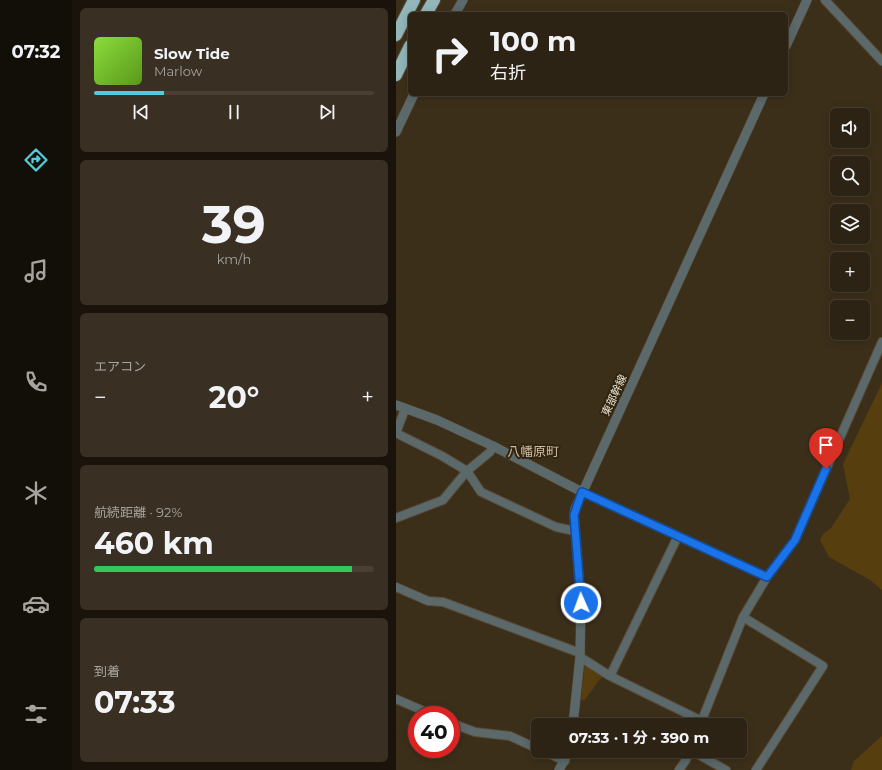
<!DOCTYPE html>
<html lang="ja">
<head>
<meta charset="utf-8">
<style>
  body { margin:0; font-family:Montserrat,"Noto Sans JP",sans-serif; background:#392f22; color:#f1f3f6; height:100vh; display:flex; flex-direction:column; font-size:15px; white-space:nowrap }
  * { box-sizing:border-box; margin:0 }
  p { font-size:13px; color:#a7a4a0 }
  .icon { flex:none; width:22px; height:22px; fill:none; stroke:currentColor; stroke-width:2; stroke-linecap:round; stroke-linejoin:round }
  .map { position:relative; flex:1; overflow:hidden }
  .side { display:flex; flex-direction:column; gap:8px; padding:8px; background:#19130b; width:324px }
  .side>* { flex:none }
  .banner { position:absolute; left:12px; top:12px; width:380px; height:84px; border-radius:6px; box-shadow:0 2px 10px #0003,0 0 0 1px #484034; background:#2d2314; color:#f1f3f6; overflow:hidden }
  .buttons { position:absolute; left:434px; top:108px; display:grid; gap:8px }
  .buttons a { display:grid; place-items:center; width:40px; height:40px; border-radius:6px; background:#2d2314; box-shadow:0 2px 10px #0003,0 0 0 1px #484034; font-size:20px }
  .speed { position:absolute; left:12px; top:706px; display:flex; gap:8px; font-size:20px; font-weight:700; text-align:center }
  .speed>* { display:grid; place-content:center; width:52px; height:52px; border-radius:50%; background:#2d2314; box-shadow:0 2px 10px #0003,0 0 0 1px #484034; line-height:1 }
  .speed .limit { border:6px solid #d22; background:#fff; color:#111 }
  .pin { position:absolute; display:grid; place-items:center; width:34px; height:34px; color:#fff; margin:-41px -17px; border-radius:50% 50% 50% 0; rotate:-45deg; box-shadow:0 0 4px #0007 }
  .pin .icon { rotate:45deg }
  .me { position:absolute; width:44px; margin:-22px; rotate:358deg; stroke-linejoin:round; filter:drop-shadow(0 0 3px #0008) }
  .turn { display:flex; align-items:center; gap:14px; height:84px; padding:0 16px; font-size:18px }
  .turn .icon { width:52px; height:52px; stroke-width:2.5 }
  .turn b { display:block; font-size:28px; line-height:34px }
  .big { font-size:30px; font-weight:700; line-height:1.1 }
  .side .tile { flex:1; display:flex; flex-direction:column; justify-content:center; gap:6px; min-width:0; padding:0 14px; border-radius:6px; background:#392f22 }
  .side .dial { align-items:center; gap:0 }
  .dial b { font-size:52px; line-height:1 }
  .song { display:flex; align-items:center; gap:12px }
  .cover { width:48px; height:48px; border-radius:6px; background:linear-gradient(135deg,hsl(90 70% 55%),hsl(90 70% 35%)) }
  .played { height:4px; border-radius:2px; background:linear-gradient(90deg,#52cbda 25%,#484034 25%) }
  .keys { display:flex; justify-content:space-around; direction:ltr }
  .heat { display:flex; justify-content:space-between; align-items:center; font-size:22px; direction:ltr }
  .charge { height:6px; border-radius:3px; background:linear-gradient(90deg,#34c759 92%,#484034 0) }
  .trip { position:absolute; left:135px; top:718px; width:216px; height:40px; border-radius:6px; background:#2d2314; box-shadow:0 2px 10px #0003,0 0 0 1px #484034; font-weight:700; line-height:40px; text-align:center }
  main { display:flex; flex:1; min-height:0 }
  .dock { display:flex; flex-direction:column; width:72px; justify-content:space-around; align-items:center; background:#120e08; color:#a7a4a0 }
  .dock .icon { width:28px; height:28px }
  .dock .on { color:#52cbda }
  .dock b { font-size:18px; color:#f1f3f6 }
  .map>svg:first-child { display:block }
</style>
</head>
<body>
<main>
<nav class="dock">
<b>07:32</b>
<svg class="icon on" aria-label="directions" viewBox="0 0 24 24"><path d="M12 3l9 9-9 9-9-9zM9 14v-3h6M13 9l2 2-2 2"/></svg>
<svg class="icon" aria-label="music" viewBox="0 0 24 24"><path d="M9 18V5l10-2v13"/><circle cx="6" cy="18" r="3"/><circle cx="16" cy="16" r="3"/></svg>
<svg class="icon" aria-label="phone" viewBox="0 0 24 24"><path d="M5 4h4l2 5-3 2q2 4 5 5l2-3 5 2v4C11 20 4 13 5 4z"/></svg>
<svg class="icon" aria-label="climate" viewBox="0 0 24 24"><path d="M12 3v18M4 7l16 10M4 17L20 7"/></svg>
<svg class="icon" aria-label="car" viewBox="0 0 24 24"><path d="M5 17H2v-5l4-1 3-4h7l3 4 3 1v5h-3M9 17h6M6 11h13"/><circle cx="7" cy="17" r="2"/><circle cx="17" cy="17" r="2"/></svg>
<svg class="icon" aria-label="filters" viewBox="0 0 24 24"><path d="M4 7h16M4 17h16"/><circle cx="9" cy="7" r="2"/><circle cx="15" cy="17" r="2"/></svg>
</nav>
<section class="side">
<div class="tile">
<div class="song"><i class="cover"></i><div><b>Slow Tide</b><p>Marlow</p></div></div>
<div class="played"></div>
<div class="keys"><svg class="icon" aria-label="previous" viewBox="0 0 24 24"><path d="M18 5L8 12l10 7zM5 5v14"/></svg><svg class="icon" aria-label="pause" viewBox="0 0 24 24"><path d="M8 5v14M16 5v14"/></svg><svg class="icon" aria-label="next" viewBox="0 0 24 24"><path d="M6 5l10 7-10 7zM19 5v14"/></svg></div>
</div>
<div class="tile dial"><b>39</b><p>km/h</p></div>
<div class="tile"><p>エアコン</p>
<div class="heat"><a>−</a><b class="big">20°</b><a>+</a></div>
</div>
<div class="tile"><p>航続距離 · 92%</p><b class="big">460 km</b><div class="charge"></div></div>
<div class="tile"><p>到着</p><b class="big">07:33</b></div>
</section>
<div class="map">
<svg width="486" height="770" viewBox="0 0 486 770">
  <rect width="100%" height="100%" fill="#3c2f1a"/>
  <path fill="#573e0f" d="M486 383V590L474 580 433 557 424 540 427 534 435 528 454 499 447 464Z
    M189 662 209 675 204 679 188 701 185 699Z
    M486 736V770H455L458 761Z"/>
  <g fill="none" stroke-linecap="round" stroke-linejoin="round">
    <g stroke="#584b38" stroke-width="10">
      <path id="minor" d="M429 0 486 61
        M9 409 0 433 46 456 71 471 85 492 160 527 179 531
        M186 492 371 577
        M0 518 47 500 71 471 94 452 97 446
        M0 587 32 601 47 602 184 653
        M347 617 427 666 360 770
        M184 657 214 676 306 721
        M214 676 282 536
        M0 699 37 715
        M55 723 79 732 114 736 142 749
        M304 725 347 617 371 577 399 540 486 342
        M147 751 169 761
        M296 751 330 770
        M283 770 290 760 293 751"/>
    </g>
    <g stroke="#584b38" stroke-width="10">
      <path id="tertiary" d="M59 14 67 0
        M390 46 411 0
        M0 132 18 94
        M0 405 41 420 97 446 186 492
        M177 725 184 657 185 603 178 515 179 509 368 94
        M163 770 173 751"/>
    </g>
    <g stroke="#584b38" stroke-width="14">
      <path id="motorway" d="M30 14 38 0
        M0 35 18 0
        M0 75 14 46"/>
    </g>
    <use href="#minor" stroke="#5b696b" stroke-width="8"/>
    <use href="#tertiary" stroke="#5b696b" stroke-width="9"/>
    <use href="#motorway" stroke="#92b6ba" stroke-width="12"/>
  </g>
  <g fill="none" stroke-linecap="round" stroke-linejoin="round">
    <g stroke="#114b97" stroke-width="10">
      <path id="route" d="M185 603 178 515 186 492 371 577 399 540 430 469"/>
    </g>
    <use href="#route" stroke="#1a73e8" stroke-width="7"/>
  </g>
  <g text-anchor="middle" stroke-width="4" stroke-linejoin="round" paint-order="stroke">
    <g font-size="11" fill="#e8e0d3" stroke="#322510">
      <text transform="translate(218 395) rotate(-65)" y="4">東部幹線</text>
    </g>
    <g font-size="13" fill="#cdbda4" stroke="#322510">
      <text x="137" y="456">八幡原町</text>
    </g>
  </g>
</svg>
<div class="buttons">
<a><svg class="icon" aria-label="sound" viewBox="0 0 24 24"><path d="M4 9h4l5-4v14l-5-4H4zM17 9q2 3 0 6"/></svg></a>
<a><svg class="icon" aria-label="search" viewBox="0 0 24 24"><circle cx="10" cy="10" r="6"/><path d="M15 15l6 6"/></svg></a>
<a><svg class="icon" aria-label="layers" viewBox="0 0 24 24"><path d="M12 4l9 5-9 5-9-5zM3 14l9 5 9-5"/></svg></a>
<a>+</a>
<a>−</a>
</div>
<div class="speed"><div class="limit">40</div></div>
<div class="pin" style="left:430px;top:469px;background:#d93025"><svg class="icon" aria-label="arrive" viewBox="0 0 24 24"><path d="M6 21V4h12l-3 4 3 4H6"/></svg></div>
<svg class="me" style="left:185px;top:603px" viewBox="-20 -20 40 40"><circle r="17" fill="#1a73e8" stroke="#fff" stroke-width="3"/><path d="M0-11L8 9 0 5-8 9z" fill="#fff"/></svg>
<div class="trip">07:33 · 1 分 · 390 m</div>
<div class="banner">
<div class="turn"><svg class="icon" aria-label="right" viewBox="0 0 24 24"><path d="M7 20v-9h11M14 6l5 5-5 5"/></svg><div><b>100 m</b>右折</div></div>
</div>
</div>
</main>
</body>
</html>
